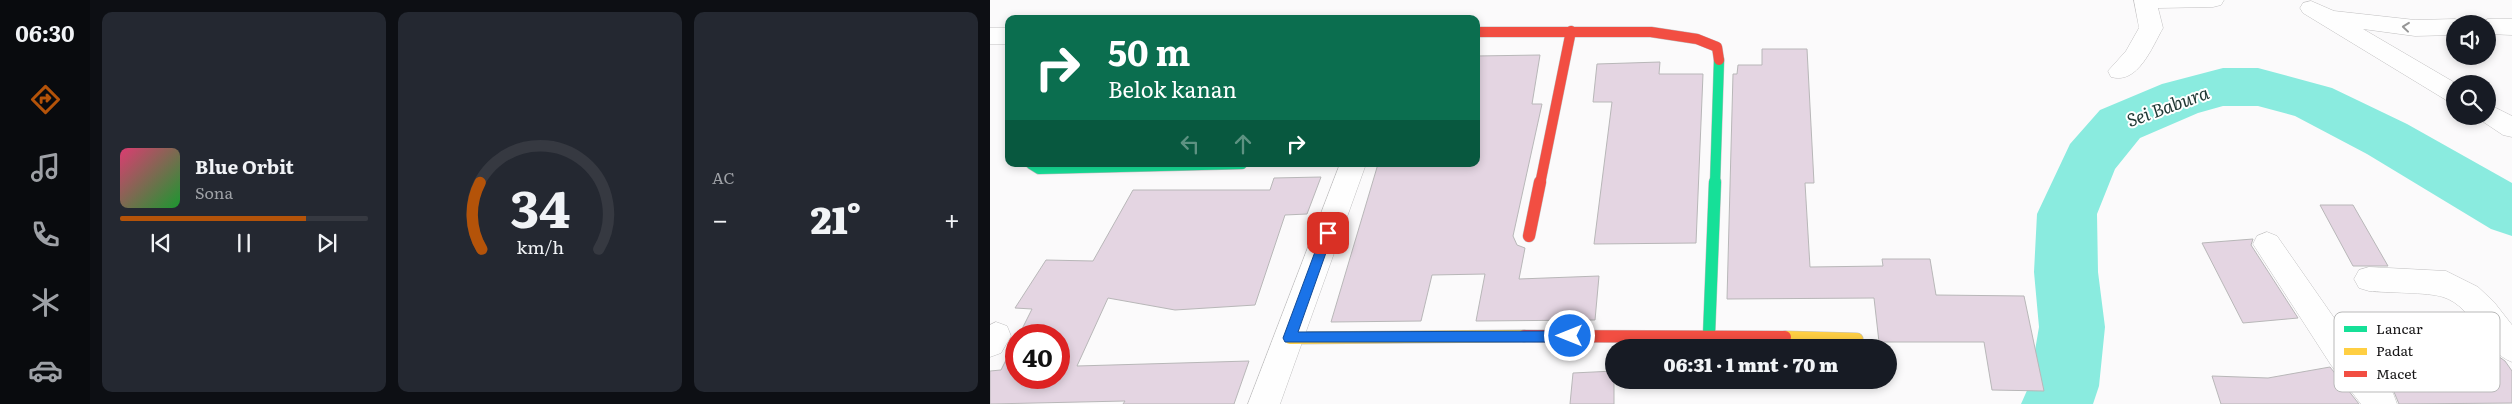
<!DOCTYPE html>
<html lang="id">
<head>
<meta charset="utf-8">
<style>
  body { margin:0; font-family:Literata,serif; background:#242831; color:#f1f3f6; height:100vh; display:flex; flex-direction:column; font-size:19px; white-space:nowrap }
  * { box-sizing:border-box; margin:0 }
  p { font-size:16px; color:#9ea1a6 }
  .icon { flex:none; width:28px; height:28px; fill:none; stroke:currentColor; stroke-width:2; stroke-linecap:round; stroke-linejoin:round }
  .map { position:relative; flex:1; overflow:hidden }
  .drawer { display:flex; flex-direction:column; gap:12px; padding:12px; background:#0d0f14; width:900px }
  .drawer>* { flex:none }
  .banner { position:absolute; left:15px; top:15px; width:475px; height:152px; border-radius:10px; box-shadow:0 2px 8px #0003; background:#0b6e4f; color:#fff; overflow:hidden }
  .fabs { position:absolute; left:1456px; top:15px; display:grid; gap:10px }
  .fabs a { display:grid; place-items:center; width:50px; height:50px; border-radius:50%; background:#171b24; box-shadow:0 2px 8px #0003; font-size:25px }
  .speed { position:absolute; left:15px; top:324px; display:flex; gap:10px; font-size:25px; font-weight:700; text-align:center }
  .speed>* { display:grid; place-content:center; width:65px; height:65px; border-radius:50%; background:#171b24; box-shadow:0 2px 8px #0003; line-height:1 }
  .speed .limit { border:8px solid #d22; background:#fff; color:#111 }
  .pin { position:absolute; display:grid; place-items:center; width:42px; height:42px; color:#fff; margin:-21px; border-radius:10px; box-shadow:0 2px 8px #0006 }
  .me { position:absolute; width:55px; margin:-28px; rotate:270deg; stroke-linejoin:round; filter:drop-shadow(0 0 4px #0008) }
  .turn { display:flex; align-items:center; gap:18px; height:105px; padding:0 20px; font-size:22px }
  .turn .icon { width:65px; height:65px; stroke-width:2.5 }
  .turn b { display:block; font-size:35px; line-height:42px }
  .lanes { display:flex; align-items:center; height:48px; padding:0 20px; background:#0003; justify-content:center; gap:25px; direction:ltr }
  .lanes .off { opacity:.35 }
  .big { font-size:38px; font-weight:800; line-height:1.1 }
  .drawer .tile { flex:1; display:flex; flex-direction:column; justify-content:center; gap:8px; min-width:0; padding:0 18px; border-radius:10px; background:#242831 }
  .drawer .dial { align-items:center; gap:0 }
  .dial svg { height:130px; overflow:visible; fill:none; stroke:#363941; stroke-width:7; stroke-linecap:round; text-anchor:middle }
  .dial text { fill:#f1f3f6; stroke:none }
  .song { display:flex; align-items:center; gap:15px }
  .cover { width:60px; height:60px; border-radius:8px; background:linear-gradient(135deg,hsl(340 70% 55%),hsl(130 70% 35%)) }
  .played { height:5px; border-radius:2px; background:linear-gradient(90deg,#b45309 75%,#363941 75%) }
  .keys { display:flex; justify-content:space-around; direction:ltr }
  .heat { display:flex; justify-content:space-between; align-items:center; font-size:28px; direction:ltr }
  .drawer .tiles { flex:1; display:grid; gap:12px; grid-template-columns:repeat(3,1fr) }
  .trip { position:absolute; left:615px; top:339px; width:292px; height:50px; border-radius:25px; background:#171b24; box-shadow:0 2px 8px #0003; font-weight:800; line-height:50px; text-align:center }
  main { display:flex; flex:1; min-height:0 }
  .tab-bar { display:flex; flex-direction:column; width:90px; justify-content:space-around; align-items:center; background:#090b0e; color:#9ea1a6 }
  .tab-bar .icon { width:35px; height:35px }
  .tab-bar .current { color:#b45309 }
  .tab-bar b { font-size:22px; color:#f1f3f6 }
  .map>svg:first-child { display:block }
</style>
</head>
<body>
<main>
<nav class="tab-bar">
<b>06:30</b>
<svg class="icon current" aria-label="directions" viewBox="0 0 24 24"><path d="M12 3l9 9-9 9-9-9zM9 14v-3h6M13 9l2 2-2 2"/></svg>
<svg class="icon" aria-label="music" viewBox="0 0 24 24"><path d="M9 18V5l10-2v13"/><circle cx="6" cy="18" r="3"/><circle cx="16" cy="16" r="3"/></svg>
<svg class="icon" aria-label="phone" viewBox="0 0 24 24"><path d="M5 4h4l2 5-3 2q2 4 5 5l2-3 5 2v4C11 20 4 13 5 4z"/></svg>
<svg class="icon" aria-label="climate" viewBox="0 0 24 24"><path d="M12 3v18M4 7l16 10M4 17L20 7"/></svg>
<svg class="icon" aria-label="car" viewBox="0 0 24 24"><path d="M5 17H2v-5l4-1 3-4h7l3 4 3 1v5h-3M9 17h6M6 11h13"/><circle cx="7" cy="17" r="2"/><circle cx="17" cy="17" r="2"/></svg>
</nav>
<section class="drawer">
<div class="tiles">
<div class="tile">
<div class="song"><i class="cover"></i><div><b>Blue Orbit</b><p>Sona</p></div></div>
<div class="played"></div>
<div class="keys"><svg class="icon" aria-label="previous" viewBox="0 0 24 24"><path d="M18 5L8 12l10 7zM5 5v14"/></svg><svg class="icon" aria-label="pause" viewBox="0 0 24 24"><path d="M8 5v14M16 5v14"/></svg><svg class="icon" aria-label="next" viewBox="0 0 24 24"><path d="M6 5l10 7-10 7zM19 5v14"/></svg></div>
</div>
<div class="tile dial"><svg viewBox="0 0 100 80">
<path d="M14 69A42 42 0 1 1 86 69"/>
<path d="M14 69A42 42 0 0 1 13 28" stroke="#b45309"/>
<text x="50" y="56" font-size="32" font-weight="700">34</text>
<text x="50" y="72" font-size="11">km/h</text>
</svg></div>
<div class="tile"><p>AC</p>
<div class="heat"><a>−</a><b class="big">21°</b><a>+</a></div>
</div>
</div>
</section>
<div class="map">
<svg width="1522" height="404" viewBox="0 0 1522 404">
  <rect width="100%" height="100%" fill="#fbfafb"/>
  <g fill="none" stroke-linecap="round" stroke-linejoin="round">
    <path fill="#8aebdf" fill-rule="evenodd" d="M1233 68H1268L1342 88 1417 124 1522 183V236L1501 229 1377 154 1305 116 1268 106H1233L1208 113 1150 138 1125 169 1107 214 1108 272 1115 327 1109 386 1103 404H1031L1039 386 1049 327 1044 272 1047 214 1080 144 1110 110 1172 84Z"/>
  </g>
  <path fill="#e4d5e2" stroke="#b8b7b8" d="M772 49H817L824 183H815L820 267 893 266 892 259H940L946 295 1034 296 1054 391 1002 390 994 342H889L884 298 737 299 743 74H747L748 65H772Z
    M550 55 542 104H552L523 236 527 245 535 248 529 279 609 276 605 320 486 321 495 274 442 275 431 321 341 322 388 164H486V56Z
    M670 62 669 74H713L706 243 604 244 622 102H603L607 64Z
    M331 177 317 214 295 215 265 305 185 310 118 298 87 366 259 361 244 404H133L135 401 0 404V371L11 370 26 340V378H69V335H29L42 309 25 308 56 260 103 261 143 190H280L284 178Z
    M1330 205H1363L1398 266H1363Z
    M1263 239 1261 245 1308 318 1253 323 1212 243Z
    M1475 315 1500 356H1508L1515 361 1522 371V403L1409 404 1404 392 1378 360H1382L1360 317Z
    M1340 367 1369 404H1231L1222 376 1278 378Z
    M624 371V404H580L583 373Z"/>
  <g fill="none" stroke-linecap="round" stroke-linejoin="round">
    <g stroke="#c1c0c1" stroke-width="1">
      <path id="street" d="M1144 0H1234L1231 5 1223 7 1168 8 1173 28C1162 47 1148 85 1121 77L1118 71 1136 51 1149 28Z
        M1321 1 1344 11 1425 20 1465 19 1473 22 1475 24H1465V35L1425 36 1373 29 1467 84H1465V103L1456 100 1313 13 1310 8 1313 3Z
        M1498 19H1522V35L1498 34V24H1488Z
        M0 28H19V44H0Z
        M1498 104 1522 116V137L1513 135 1489 119 1487 116H1498Z
        M350 164H376L290 404H258Z
        M1277 232 1287 236 1363 345 1403 393 1407 404H1371L1341 365 1263 244 1267 236Z
        M1379 267 1456 271 1488 287 1504 302 1522 325V362C1492 351 1485 307 1453 297 1437 292 1397 293 1379 291L1369 288 1364 279 1369 270Z
        M6 322 17 326 21 336 11 353 0 357V325Z"/>
    </g>
    <g stroke="#c1c0c1" stroke-width="11">
      <path id="fast-far1" d="M41 164 49 169 252 164
        M725 184 729 60"/>
    </g>
    <g stroke="#c1c0c1" stroke-width="13">
      <path id="fast" d="M719 335 725 182"/>
    </g>
    <g stroke="#c1c0c1" stroke-width="13">
      <path id="slow" d="M795 337 867 339
        M300 338 534 336"/>
    </g>
    <g stroke="#c1c0c1" stroke-width="11">
      <path id="jam-far1" d="M486 32H661L707 39 727 47 729 60
        M550 184 581 31"/>
    </g>
    <g stroke="#c1c0c1" stroke-width="13">
      <path id="jam" d="M539 236 550 182
        M534 336 795 337"/>
    </g>
    <use href="#street" fill="#fefefe" fill-rule="evenodd"/>
    <use href="#fast-far1" stroke="#16e098" stroke-width="10"/>
    <use href="#fast" stroke="#16e098" stroke-width="12"/>
    <use href="#slow" stroke="#ffcf43" stroke-width="12"/>
    <use href="#jam-far1" stroke="#f24e42" stroke-width="10"/>
    <use href="#jam" stroke="#f24e42" stroke-width="12"/>
  </g>
  <defs><path id="oneway-chevron" d="M-2-3.5L2.5 0L-2 3.5" fill="none" stroke-width="1.6" stroke-linecap="round" stroke-linejoin="round" transform="scale(1.25)"/></defs>
  <use stroke="#969696" href="#oneway-chevron" transform="translate(1416 27) rotate(-174)"/>
  <path fill="#1a73e8" stroke="#114b97" d="M338 229 343 233 308 332 580 331 586 336 580 342H295L293 338 332 233Z"/>
  <g text-anchor="middle" stroke-width="4" stroke-linejoin="round" paint-order="stroke">
    <g font-size="18" font-style="italic" fill="#1f3733" stroke="#fff">
      <text transform="translate(1178 107) rotate(-20)" y="6">Sei Babura</text>
    </g>
  </g>
  <rect x="1344" y="312" width="166" height="80" rx="8" fill="#fff" stroke="#b9b9b9" stroke-width="1"/>
  <rect x="1354" y="326" width="23" height="6" fill="#16e098"/>
  <rect x="1354" y="348" width="23" height="7" fill="#ffcf43"/>
  <rect x="1354" y="371" width="23" height="6" fill="#f24e42"/>
  <g font-size="14" fill="#171617">
    <text x="1386" y="334">Lancar</text>
    <text x="1386" y="356">Padat</text>
    <text x="1386" y="379">Macet</text>
  </g>
</svg>
<div class="fabs">
<a><svg class="icon" aria-label="sound" viewBox="0 0 24 24"><path d="M4 9h4l5-4v14l-5-4H4zM17 9q2 3 0 6"/></svg></a>
<a><svg class="icon" aria-label="search" viewBox="0 0 24 24"><circle cx="10" cy="10" r="6"/><path d="M15 15l6 6"/></svg></a>
</div>
<div class="speed"><div class="limit">40</div></div>
<div class="pin" style="left:338px;top:233px;background:#d93025"><svg class="icon" aria-label="arrive" viewBox="0 0 24 24"><path d="M6 21V4h12l-3 4 3 4H6"/></svg></div>
<svg class="me" style="left:580px;top:336px" viewBox="-20 -20 40 40"><circle r="17" fill="#1a73e8" stroke="#fff" stroke-width="3"/><path d="M0-11L8 9 0 5-8 9z" fill="#fff"/></svg>
<div class="trip">06:31 · 1 mnt · 70 m</div>
<div class="banner">
<div class="turn"><svg class="icon" aria-label="right" viewBox="0 0 24 24"><path d="M7 20v-9h11M14 6l5 5-5 5"/></svg><div><b>50 m</b>Belok kanan</div></div>
<div class="lanes"><svg class="icon off" aria-label="left" viewBox="0 0 24 24"><path d="M17 20v-9H6M10 6l-5 5 5 5"/></svg><svg class="icon off" aria-label="ahead" viewBox="0 0 24 24"><path d="M12 20V5M6 11l6-6 6 6"/></svg><svg class="icon" aria-label="right" viewBox="0 0 24 24"><path d="M7 20v-9h11M14 6l5 5-5 5"/></svg></div>
</div>
</div>
</main>
</body>
</html>
